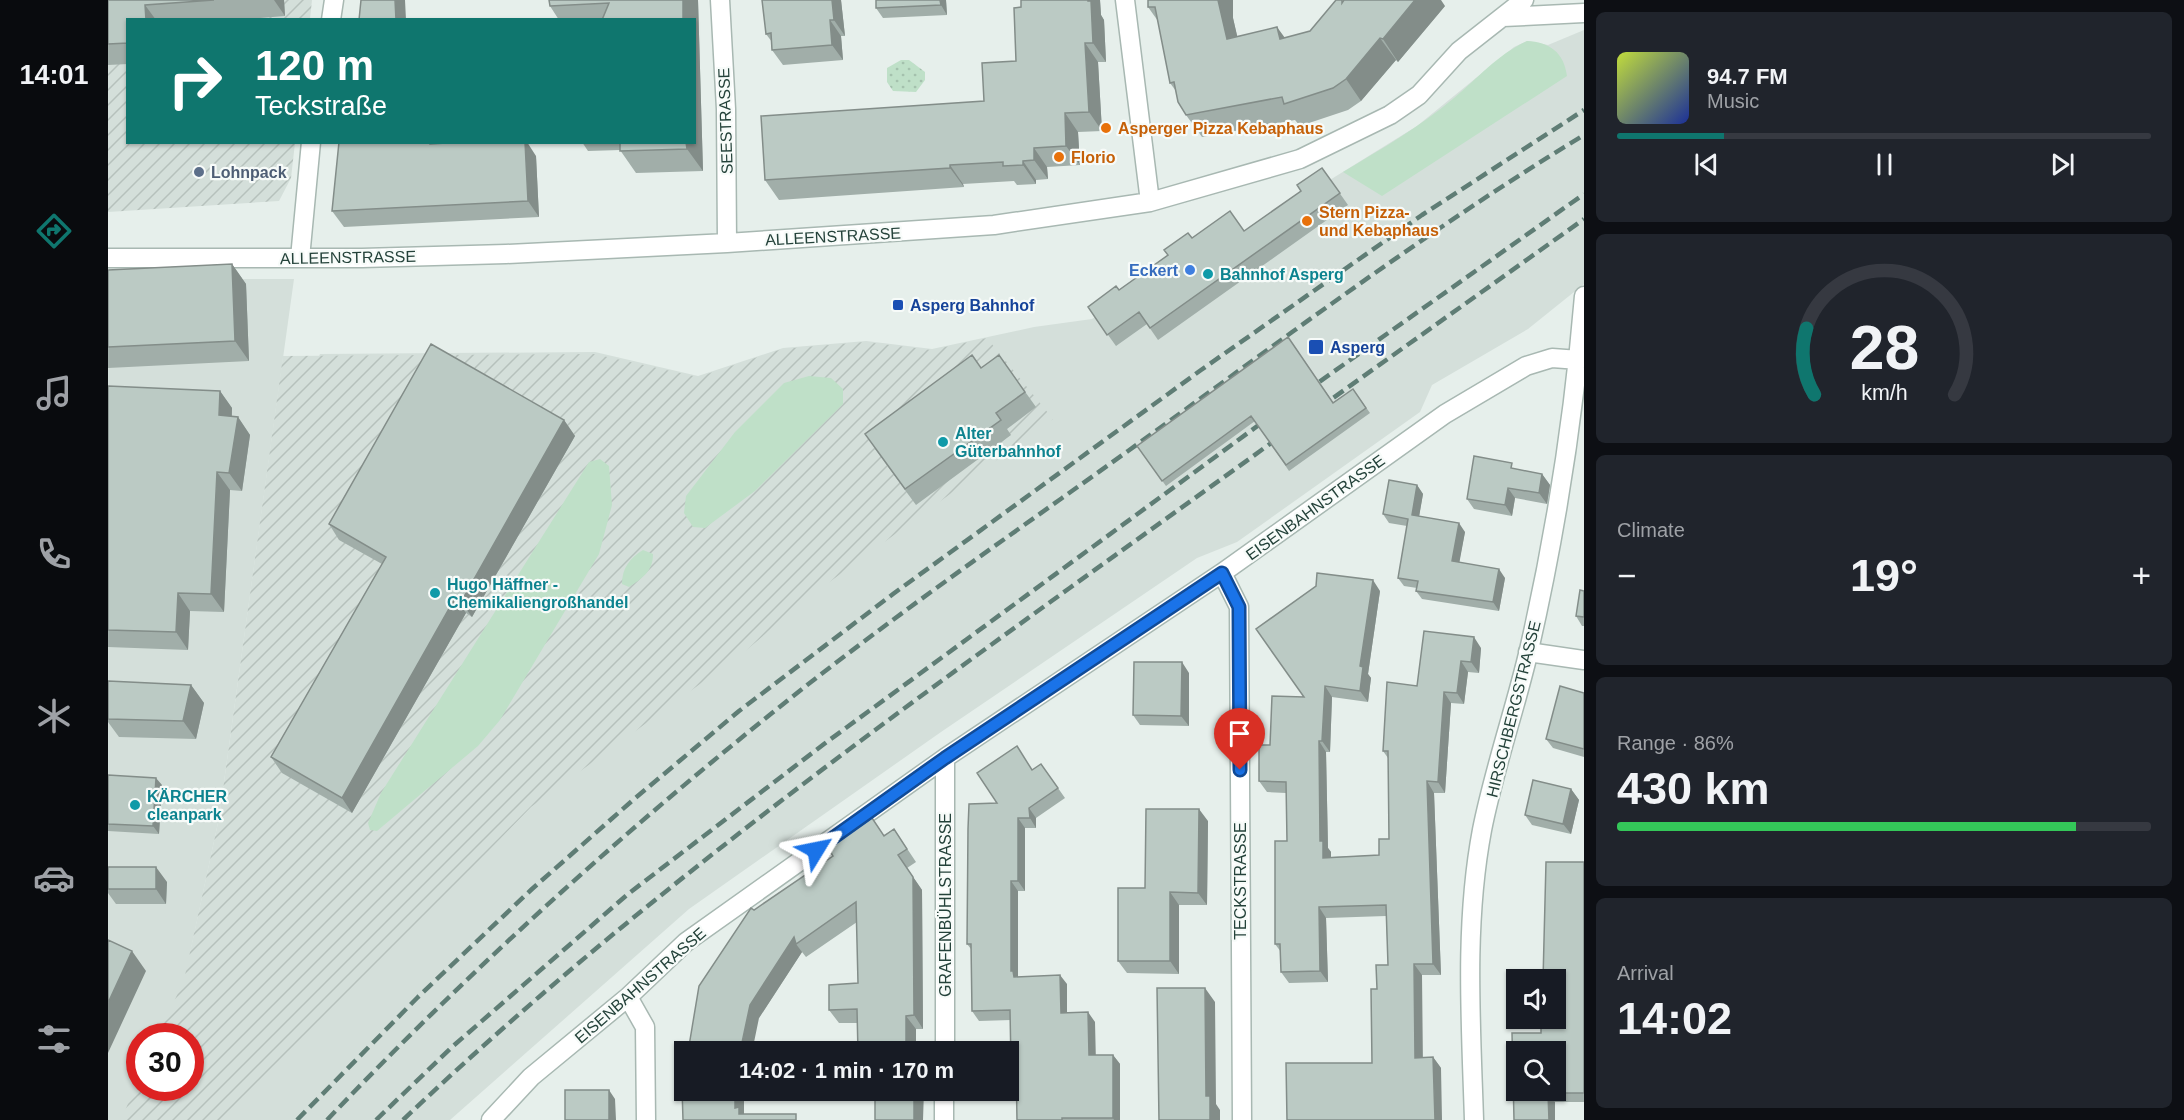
<!DOCTYPE html>
<html lang="en">
<head>
<meta charset="utf-8">
<style>
  body { margin:0; font-family:Helvetica,sans-serif; background:#20242c; color:#f1f3f6; height:100vh; display:flex; flex-direction:column; font-size:22px; white-space:nowrap }
  * { box-sizing:border-box; margin:0 }
  p { font-size:20px; color:#9ea1a6 }
  .icon { flex:none; width:33px; height:33px; fill:none; stroke:currentColor; stroke-width:2; stroke-linecap:round; stroke-linejoin:round }
  .map { position:relative; flex:1; overflow:hidden }
  .details { display:flex; flex-direction:column; gap:12px; padding:12px; background:#0d0f14; width:600px }
  .details>* { flex:none }
  .banner { position:absolute; left:18px; top:18px; width:570px; height:126px; border-radius:0px; box-shadow:0 2px 4px #0004; background:#0f766e; color:#fff; overflow:hidden }
  .buttons { position:absolute; left:1398px; top:969px; display:grid; gap:12px }
  .buttons a { display:grid; place-items:center; width:60px; height:60px; border-radius:0px; background:#171b24; box-shadow:0 2px 4px #0004; font-size:30px }
  .speed { position:absolute; left:18px; top:1023px; display:flex; gap:12px; font-size:30px; font-weight:700; text-align:center }
  .speed>* { display:grid; place-content:center; width:78px; height:78px; border-radius:50%; background:#171b24; box-shadow:0 2px 4px #0004; line-height:1 }
  .speed .limit { border:9px solid #d22; background:#fff; color:#111 }
  .pin { position:absolute; display:grid; place-items:center; width:51px; height:51px; color:#fff; margin:-62px -26px; border-radius:50% 50% 50% 0; rotate:-45deg; box-shadow:0 0 6px #0007 }
  .pin .icon { rotate:45deg }
  .me { position:absolute; width:66px; margin:-33px; rotate:55deg; stroke-linejoin:round; filter:drop-shadow(0 0 4px #0008) }
  .turn { display:flex; align-items:center; gap:21px; height:126px; padding:0 30px; font-size:27px }
  .turn .icon { width:78px; height:78px; stroke-width:2.5 }
  .turn b { display:block; font-size:42px; line-height:51px }
  .big { font-size:45px; font-weight:800; line-height:1.1 }
  .details .widget { flex:1; display:flex; flex-direction:column; justify-content:center; gap:9px; min-width:0; padding:0 21px; border-radius:9px; background:#20242c }
  .details .dial { align-items:center; gap:0 }
  .dial svg { height:156px; overflow:visible; fill:none; stroke:#363941; stroke-width:7; stroke-linecap:round; text-anchor:middle }
  .dial text { fill:#f1f3f6; stroke:none }
  .song { display:flex; align-items:center; gap:18px }
  .cover { width:72px; height:72px; border-radius:9px; background:linear-gradient(135deg,hsl(70 70% 55%),hsl(230 70% 35%)) }
  .played { height:6px; border-radius:3px; background:linear-gradient(90deg,#0f766e 20%,#363941 20%) }
  .keys { display:flex; justify-content:space-around; direction:ltr }
  .heat { display:flex; justify-content:space-between; align-items:center; font-size:33px; direction:ltr }
  .charge { height:9px; border-radius:4px; background:linear-gradient(90deg,#34c759 86%,#363941 0) }
  .trip { position:absolute; left:566px; top:1041px; width:345px; height:60px; border-radius:0px; background:#171b24; box-shadow:0 2px 4px #0004; font-weight:800; line-height:60px; text-align:center }
  main { display:flex; flex:1; min-height:0 }
  .menu { display:flex; flex-direction:column; width:108px; justify-content:space-around; align-items:center; background:#090b0e; color:#9ea1a6 }
  .menu .icon { width:42px; height:42px }
  .menu .selected { color:#0f766e }
  .menu b { font-size:27px; color:#f1f3f6 }
  .map>svg:first-child { display:block }
</style>
</head>
<body>
<main>
<nav class="menu">
<b>14:01</b>
<svg class="icon selected" aria-label="directions" viewBox="0 0 24 24"><path d="M12 3l9 9-9 9-9-9zM9 14v-3h6M13 9l2 2-2 2"/></svg>
<svg class="icon" aria-label="music" viewBox="0 0 24 24"><path d="M9 18V5l10-2v13"/><circle cx="6" cy="18" r="3"/><circle cx="16" cy="16" r="3"/></svg>
<svg class="icon" aria-label="phone" viewBox="0 0 24 24"><path d="M5 4h4l2 5-3 2q2 4 5 5l2-3 5 2v4C11 20 4 13 5 4z"/></svg>
<svg class="icon" aria-label="climate" viewBox="0 0 24 24"><path d="M12 3v18M4 7l16 10M4 17L20 7"/></svg>
<svg class="icon" aria-label="car" viewBox="0 0 24 24"><path d="M5 17H2v-5l4-1 3-4h7l3 4 3 1v5h-3M9 17h6M6 11h13"/><circle cx="7" cy="17" r="2"/><circle cx="17" cy="17" r="2"/></svg>
<svg class="icon" aria-label="filters" viewBox="0 0 24 24"><path d="M4 7h16M4 17h16"/><circle cx="9" cy="7" r="2"/><circle cx="15" cy="17" r="2"/></svg>
</nav>
<div class="map">
<svg width="1476" height="1120" viewBox="0 0 1476 1120">
  <defs>
    <pattern id="industrial-furrows" width="10" height="10" patternUnits="userSpaceOnUse" patternTransform="scale(1.5)"><rect width="10" height="10" fill="#d4dfda"/><path d="M-1 1l2-2M0 10L10 0M9 11l2-2" fill="none" stroke="#b6c1bc"/></pattern>
    <pattern id="park-dots" width="8" height="8" patternUnits="userSpaceOnUse" patternTransform="scale(1.5)"><rect width="8" height="8" fill="#bfe0c8"/><path d="M2 2h.1M6 6h.1" fill="none" stroke="#a4c1ad" stroke-width="1.8" stroke-linecap="round"/></pattern>
  </defs>
  <rect width="100%" height="100%" fill="#e6efeb"/>
  <path fill="#d4dfda" fill-rule="evenodd" d="M1476 30V284L1420 329 1324 385 1312 412 1129 542 1089 558 833 732 581 909 342 1120H0V279H186L111 818 81 958 118 819 174 444 212 354 487 352 590 376 675 348 758 341 824 349 926 327 984 319 1129 221 1144 241 1196 196 1309 126 1406 47 1419 41 1440 45ZM32 1036H82V1088H32Z"/>
  <path fill="url(#industrial-furrows)" d="M0 0H204L202 19 20 20V142L187 143 183 178 171 201 0 212Z
    M879 338 945 419 705 594 636 652 423 807 120 1120H13L31 1078 32 1088H82V1036H50L76 980 111 818 175 356 486 354 590 377 674 349 757 342 823 350Z"/>
  <path fill="#bfe0c8" d="M1419 41C1441 42 1456 52 1459 76L1274 196 1235 172C1273 149 1312 127 1346 98 1370 78 1390 54 1419 41Z
    M701 376 723 378 735 389V404L647 491 597 528 585 527 576 513 578 496 627 432 676 383Z
    M492 459 501 466 504 505 491 554 392 720 370 746 269 831 262 830 260 823 273 793 481 462Z
    M535 550 545 554C545 571 535 578 521 587L514 584C514 568 522 558 535 550Z"/>
  <path fill="url(#park-dots)" d="M793 60H801L817 72V80L808 92 785 91 779 82V68Z"/>
  <g fill="none" stroke-linecap="round" stroke-linejoin="round">
    <g stroke="#a8b8b2" stroke-width="21">
      <path id="minor" d="M612 0 618 109 619 243
        M1017 0 1042 202
        M1395 17 1476 13
        M223 20 226 0
        M0 258H254L398 254 619 243 886 225 1042 202 1192 159 1282 115 1311 95 1351 51 1416 0
        M192 258 203 142
        M1114 573 1131 607 1134 1120
        M1420 652 1476 660
        M520 997 537 1027 538 1120
        M837 1052V758
        M383 1120 423 1077 520 997 578 942 837 758 1114 573 1337 414 1418 366 1444 358 1471 360
        M836 1120V1090
        M1366 1120C1363 1024 1356 925 1374 830 1386 769 1407 710 1421 650 1448 532 1466 416 1476 296"/>
    </g>
    <use href="#minor" stroke="#fff" stroke-width="18"/>
    <path stroke="#5f7d75" stroke-width="4.5" stroke-dasharray="12 6" stroke-linecap="butt" d="M1197 392 1476 194
      M1211 408 1476 219
      M189 1120 310 997 424 889 525 800 631 711 785 594 1093 370 1314 215 1476 110
      M219 1120C358 974 507 839 664 713 778 621 900 537 1020 451 1170 343 1318 231 1476 135
      M268 1120 344 1047 520 894 716 744 1163 416
      M295 1120C565 863 875 652 1177 433"/>
  </g>
  <path fill="#a1aea9" d="M0 0H176L177 16 125 20H20V64L0 65Z
    M441 0H590L595 171 528 173 512 150 480 151 474 142H586V20H451L442 6Z
    M733 0 737 36H733L735 60 675 65 664 50V42L658 34Z
    M838 0 839 15 775 18 768 8Z
    M913 0H992L993 15 996 20 998 62H990L994 131 970 132 972 165 939 167 940 179 928 180V184L909 185 906 181 855 184 856 187 671 200 657 180 876 101 908 61 913 7Z
    M1040 0 1125 18 1129 36 1177 38 1337 6 1290 62 1288 60 1253 101 1240 110 1192 126 1187 120 1094 137 1078 115 1068 91 1062 83 1050 21 1040 7Z
    M333 142V144L428 156 431 217 236 227 224 211Z
    M1214 168 1240 205 1050 340 1039 324 1008 346 980 307 1011 290 1084 238 1136 231 1193 191Z
    M124 264 138 284 141 361 0 368V270Z
    M1180 337 1225 402 1245 389 1262 413 1181 471 1147 421 1058 486 1029 446Z
    M891 355 928 407 899 429 903 435 808 505 767 449Z
    M0 386 112 391 124 408V416L130 417 142 435 134 491 122 490 116 612 82 611 80 650 0 647Z
    M456 420 467 436 364 617 358 613 244 813 174 773 163 757 274 564 231 540 221 524Z
    M1408 469 1434 474 1442 485 1439 504 1407 498 1404 516 1366 509 1359 499Z
    M1309 485 1315 494 1311 516 1357 532 1351 562 1397 578 1391 611 1314 599 1308 591 1309 588 1296 586 1290 578 1299 526 1281 523 1275 514Z
    M1272 591 1260 674 1263 678 1260 702 1224 697 1222 752H1218L1220 848 1223 852V857L1271 855 1281 839 1280 758 1275 751 1309 686 1373 648 1371 673 1360 672 1356 704 1343 703 1337 793H1326L1333 975H1314V1058L1325 1057 1333 1068 1264 1063 1269 989 1280 965 1278 916 1218 918 1220 982 1181 983 1173 972V952L1167 944 1179 841 1178 793 1159 792 1151 781 1162 745Z
    M1476 591V626H1474L1468 616Z
    M1081 673V726L1032 725 1025 715Z
    M0 681 83 685 96 703 88 739 11 737 0 722Z
    M1476 693V757L1445 748 1438 739Z
    M933 764 957 798 928 818V828H917V891H910V977L959 984V1012L987 1022V1055H1005L1012 1064V1120H909L908 1069 903 1063V1020L871 1021 864 1011 863 949 859 944 889 803 925 770Z
    M0 775 54 785 51 834 0 831Z
    M1463 789 1471 800 1463 834 1424 825 1417 815Z
    M1100 821 1099 905H1071V974L1019 973 1010 961 1037 888Z
    M786 829 808 862 799 868 814 890 815 1029H808L749 1023H731L721 1010 750 983 749 922 698 957 694 952 651 1018 646 910Z
    M1476 862V1102H1447V1120H1406L1433 1033Z
    M0 867 59 882 58 904H8L0 893Z
    M753 1090H816L767 1100H760Z"/>
  <path fill="#838d89" d="M166 0H176L177 16Z
    M287 0H297L298 20H288Z
    M575 0H590L595 171 579 149 578 142H586V20H575Z
    M724 0H733L737 36 726 20Z
    M832 0H838L839 15 833 5Z
    M980 0H992L993 15 996 20 998 62 985 43Z
    M1110 0H1125V18L1135 61 1119 39Z
    M1307 0H1333L1337 6 1290 62 1275 39Z
    M37 5 48 20H38Z
    M722 20 733 36 735 60 724 45Z
    M1169 27 1185 49 1172 39Z
    M1272 38 1288 60 1253 101 1238 79Z
    M977 43 990 62 994 131 981 112Z
    M957 113 970 132 972 165 958 146Z
    M417 142H419L428 156 431 217 420 201Z
    M926 148 939 167 940 179 926 160Z
    M915 161 928 180V184L915 165Z
    M842 165 855 184 856 187 842 168Z
    M124 264 138 284 141 361 127 341Z
    M112 391 124 408 123 433 111 415Z
    M130 417 142 435 134 491 121 473Z
    M456 420 467 436 364 617 353 602Z
    M109 472 122 490 116 612 103 594Z
    M1434 474 1442 485 1439 504 1431 493Z
    M1309 485 1315 494 1310 523 1304 515Z
    M1400 488 1407 498 1404 516 1397 505Z
    M1351 523 1357 532 1350 570 1344 561Z
    M1391 569 1397 578 1391 611 1385 602Z
    M1265 580 1272 591 1260 674 1263 678 1260 702 1252 691V666Z
    M70 593 82 611 80 650 68 632Z
    M347 598 358 613 244 813 234 798Z
    M1366 637 1373 648 1371 673 1363 662Z
    M1353 661 1360 672 1356 704 1349 693Z
    M1074 662 1081 673V726L1073 716Z
    M83 685 96 703 88 739 75 721Z
    M1217 686 1224 697 1222 752 1214 741Z
    M1336 692 1343 703 1337 793 1330 782Z
    M1211 741 1218 752 1220 848 1223 852V869L1215 858 1212 841Z
    M48 778 54 785 51 834 45 826Z
    M1319 781 1326 793 1333 975 1325 964Z
    M1463 789 1471 800 1463 834 1455 824Z
    M921 808 928 818V828L922 818Z
    M1091 809 1100 821 1099 905 1090 893Z
    M910 818 917 828V891L910 881Z
    M790 855 814 890 815 1029 806 1015Z
    M48 867 59 882 58 904 48 889Z
    M903 881 910 891V977H906L903 971Z
    M1062 892 1071 905V974L1062 961Z
    M1211 907 1218 918 1220 982 1212 971Z
    M686 937 688 944 694 952 651 1018 644 1052H632L642 1005Z
    M24 951 38 971 0 1053V1003Z
    M1306 964 1314 975 1315 1069 1307 1058Z
    M952 975 959 984V1022L953 1013Z
    M1097 988 1107 1002 1108 1104 1112 1110V1120H1102L1098 1096Z
    M980 1012 987 1022 988 1064 981 1055Z
    M798 1016 808 1029V1052H798Z
    M1005 1055 1012 1064V1120H1006L1005 1118Z
    M1325 1057 1333 1068 1334 1120H1327Z
    M501 1090 507 1099 508 1120H501Z
    M627 1090H636V1115L635 1120 627 1108Z
    M806 1090H816L815 1120H806Z
    M1440 1093 1447 1102V1120H1441Z"/>
  <path fill="#bbcac4" stroke="#838d89" stroke-width="1.5" fill-rule="evenodd" d="M0 0H106L37 5 38 20H20V43L0 44Z
    M253 0H287L288 20H251Z
    M441 0H575V20H494L501 3 442 6Z
    M654 0H724L726 20H722L724 45 664 50 663 33 658 34Z
    M768 0H832L833 5 768 8Z
    M913 0H980V1H983L985 43H977L981 112 957 113 958 146 926 148V160L915 161V165L895 166V162L842 165V168L657 180 653 116 876 101 874 63 908 61 906 8 913 7Z
    M1040 0H1110L1119 39 1169 27 1172 39 1202 31 1228 0H1234V3L1236 0H1307L1275 39 1272 38 1238 79 1225 88 1176 104 1174 97 1078 115 1070 102 1066 82 1062 83 1047 7H1040Z
    M231 142H322V144L356 142H417L420 201 224 211Z
    M512 142H578L579 149 512 151Z
    M1214 168 1232 193 1042 328 1031 312 999 335 980 307 1008 286 1011 290 1060 255 1056 250 1080 233 1084 238 1122 211 1136 231 1193 191 1189 185Z
    M124 264 127 341 0 347V270Z
    M1180 337 1225 403 1245 389 1258 408 1178 465 1143 416 1054 481 1029 446Z
    M323 344 456 420 353 602 347 598 234 798 163 757 278 557 221 524Z
    M864 355 873 368 891 355 917 392 888 413 893 420 797 489 757 434Z
    M0 386 112 391 111 415 130 417 121 473 109 472 103 594 70 593 68 632 0 630Z
    M1366 456 1404 463 1403 468 1434 474 1431 493 1400 488 1397 505 1359 499Z
    M1281 480 1309 485 1304 515 1351 523 1344 561 1391 569 1385 602 1308 591 1310 581 1290 578 1300 519 1275 514Z
    M1209 573 1265 580 1252 666 1255 667 1252 691 1217 686 1214 741H1211L1212 841H1215V858L1271 855V839H1281L1280 751H1275L1279 682 1309 686 1316 631 1366 637 1363 662 1353 661 1349 693 1336 692 1330 782 1319 781 1325 964H1306L1307 1058 1325 1057 1327 1120H1179L1178 1063H1264L1263 989H1269L1268 965H1280L1278 905 1211 907 1212 971 1173 972 1172 944H1167V841H1179L1178 782 1151 781V745H1162L1164 696 1196 697 1148 629 1208 586Z
    M1472 590 1476 591V617L1468 616Z
    M1026 662H1074L1073 716 1025 715Z
    M0 681 83 685 75 721 0 719Z
    M1452 686 1476 693V749L1438 739Z
    M909 746 924 770 933 764 950 788 921 808 922 818H910V881H903V971H905L906 977 952 975 953 1013 980 1012 981 1055H1005V1118H954V1120H909L908 1063H903L902 1010 864 1011 863 944H859L860 829 861 804 889 803 869 773Z
    M0 775 48 778 45 826 0 824Z
    M1425 780 1463 789 1455 824 1417 815Z
    M1038 809H1091L1090 893 1062 892V961H1010V888H1037Z
    M764 818 776 836 786 829 799 849 790 855 805 877 806 1015 798 1016V1052H750L749 1009 721 1010V985L750 983 748 902 688 944 686 937 642 1005 632 1052H580L591 986 643 908 646 910 725 856 720 848Z
    M1438 862H1476V1093H1440L1441 1120H1406L1404 1033H1433V1018H1448V980H1435ZM1408 1052H1448V1090H1408Z
    M0 867H48V889H0Z
    M0 940 24 951 0 1003Z
    M1049 988H1097L1098 1096H1102V1120H1051Z
    M576 1074V1090H627V1108L631 1107V1114H688V1120H575L574 1088Z
    M457 1090H501V1120H457Z
    M767 1090H806V1120H767Z"/>
  <g fill="none" stroke-linecap="round" stroke-linejoin="round">
    <g stroke="#114b97" stroke-width="15">
      <path id="route" d="M708 850 837 758 1114 573 1131 607 1132 770"/>
    </g>
    <use href="#route" stroke="#1a73e8" stroke-width="10"/>
  </g>
  <g fill="#e8710a" stroke="#f7fbf9" stroke-width="2">
    <circle cx="998" cy="128" r="6"/>
    <circle cx="951" cy="157" r="6"/>
    <circle cx="1199" cy="221" r="6"/>
  </g>
  <circle fill="#5c6f8a" stroke="#f7fbf9" stroke-width="2" cx="91" cy="172" r="6"/>
  <circle fill="#3f7fe0" stroke="#f7fbf9" stroke-width="2" cx="1082" cy="270" r="6"/>
  <g fill="#0f9aa8" stroke="#f7fbf9" stroke-width="2">
    <circle cx="1100" cy="274" r="6"/>
    <circle cx="835" cy="442" r="6"/>
    <circle cx="327" cy="593" r="6"/>
    <circle cx="27" cy="805" r="6"/>
  </g>
  <g fill="#1a4fb4" stroke="#f7fbf9" stroke-width="2">
    <rect x="784" y="299" width="12" height="12" rx="3"/>
    <rect x="1200" y="339" width="16" height="16" rx="3"/>
  </g>
  <g text-anchor="middle" stroke-width="4.5" stroke-linejoin="round" paint-order="stroke">
    <g font-size="16" fill="#24423a" stroke="#f7fbf9">
      <text transform="translate(617 121) rotate(-92)" y="6">SEESTRASSE</text>
      <text transform="translate(725 236) rotate(-3)" y="6">ALLEENSTRASSE</text>
      <text transform="translate(240 257) rotate(-1)" y="6">ALLEENSTRASSE</text>
      <text transform="translate(1207 507) rotate(-36)" y="6">EISENBAHNSTRASSE</text>
      <text transform="translate(1405 709) rotate(-76)" y="6">HIRSCHBERGSTRASSE</text>
      <text transform="translate(1132 881) rotate(-90)" y="6">TECKSTRASSE</text>
      <text transform="translate(837 905) rotate(-90)" y="6">GRAFENBÜHLSTRASSE</text>
      <text transform="translate(532 985) rotate(-41)" y="6">EISENBAHNSTRASSE</text>
    </g>
    <g font-size="16" font-weight="bold" fill="#c56008" stroke="#f7fbf9" text-anchor="start">
      <text x="1010" y="134">Asperger Pizza Kebaphaus</text>
      <text x="963" y="163">Florio</text>
      <text x="1211" y="218">Stern Pizza-<tspan x="1211" dy="18">und Kebaphaus</tspan></text>
    </g>
    <g font-size="16" font-weight="bold" fill="#4e5e75" stroke="#f7fbf9" text-anchor="start">
      <text x="103" y="178">Lohnpack</text>
    </g>
    <g font-size="16" font-weight="bold" fill="#366cbe" stroke="#f7fbf9" text-anchor="end">
      <text x="1070" y="276">Eckert</text>
    </g>
    <g font-size="16" font-weight="bold" fill="#0d838f" stroke="#f7fbf9" text-anchor="start">
      <text x="1112" y="280">Bahnhof Asperg</text>
      <text x="847" y="439">Alter<tspan x="847" dy="18">Güterbahnhof</tspan></text>
      <text x="339" y="590">Hugo Häffner -<tspan x="339" dy="18">Chemikaliengroßhandel</tspan></text>
      <text x="39" y="802">KÄRCHER<tspan x="39" dy="18">cleanpark</tspan></text>
    </g>
    <g font-size="16" font-weight="bold" fill="#164399" stroke="#f7fbf9" text-anchor="start">
      <text x="802" y="311">Asperg Bahnhof</text>
      <text x="1222" y="353">Asperg</text>
    </g>
  </g>
</svg>
<div class="buttons">
<a><svg class="icon" aria-label="sound" viewBox="0 0 24 24"><path d="M4 9h4l5-4v14l-5-4H4zM17 9q2 3 0 6"/></svg></a>
<a><svg class="icon" aria-label="search" viewBox="0 0 24 24"><circle cx="10" cy="10" r="6"/><path d="M15 15l6 6"/></svg></a>
</div>
<div class="speed"><div class="limit">30</div></div>
<div class="pin" style="left:1132px;top:770px;background:#d93025"><svg class="icon" aria-label="arrive" viewBox="0 0 24 24"><path d="M6 21V4h12l-3 4 3 4H6"/></svg></div>
<svg class="me" style="left:708px;top:850px" viewBox="-20 -20 40 40"><path d="M0-17L14 15 0 8-14 15z" fill="#1a73e8" stroke="#fff" stroke-width="4"/></svg>
<div class="trip">14:02 · 1 min · 170 m</div>
<div class="banner">
<div class="turn"><svg class="icon" aria-label="right" viewBox="0 0 24 24"><path d="M7 20v-9h11M14 6l5 5-5 5"/></svg><div><b>120 m</b>Teckstraße</div></div>
</div>
</div>
<section class="details">
<div class="widget">
<div class="song"><i class="cover"></i><div><b>94.7 FM</b><p>Music</p></div></div>
<div class="played"></div>
<div class="keys"><svg class="icon" aria-label="previous" viewBox="0 0 24 24"><path d="M18 5L8 12l10 7zM5 5v14"/></svg><svg class="icon" aria-label="pause" viewBox="0 0 24 24"><path d="M8 5v14M16 5v14"/></svg><svg class="icon" aria-label="next" viewBox="0 0 24 24"><path d="M6 5l10 7-10 7zM19 5v14"/></svg></div>
</div>
<div class="widget dial"><svg viewBox="0 0 100 80">
<path d="M14 69A42 42 0 1 1 86 69"/>
<path d="M14 69A42 42 0 0 1 10 35" stroke="#0f766e"/>
<text x="50" y="56" font-size="32" font-weight="700">28</text>
<text x="50" y="72" font-size="11">km/h</text>
</svg></div>
<div class="widget"><p>Climate</p>
<div class="heat"><a>−</a><b class="big">19°</b><a>+</a></div>
</div>
<div class="widget"><p>Range · 86%</p><b class="big">430 km</b><div class="charge"></div></div>
<div class="widget"><p>Arrival</p><b class="big">14:02</b></div>
</section>
</main>
</body>
</html>
